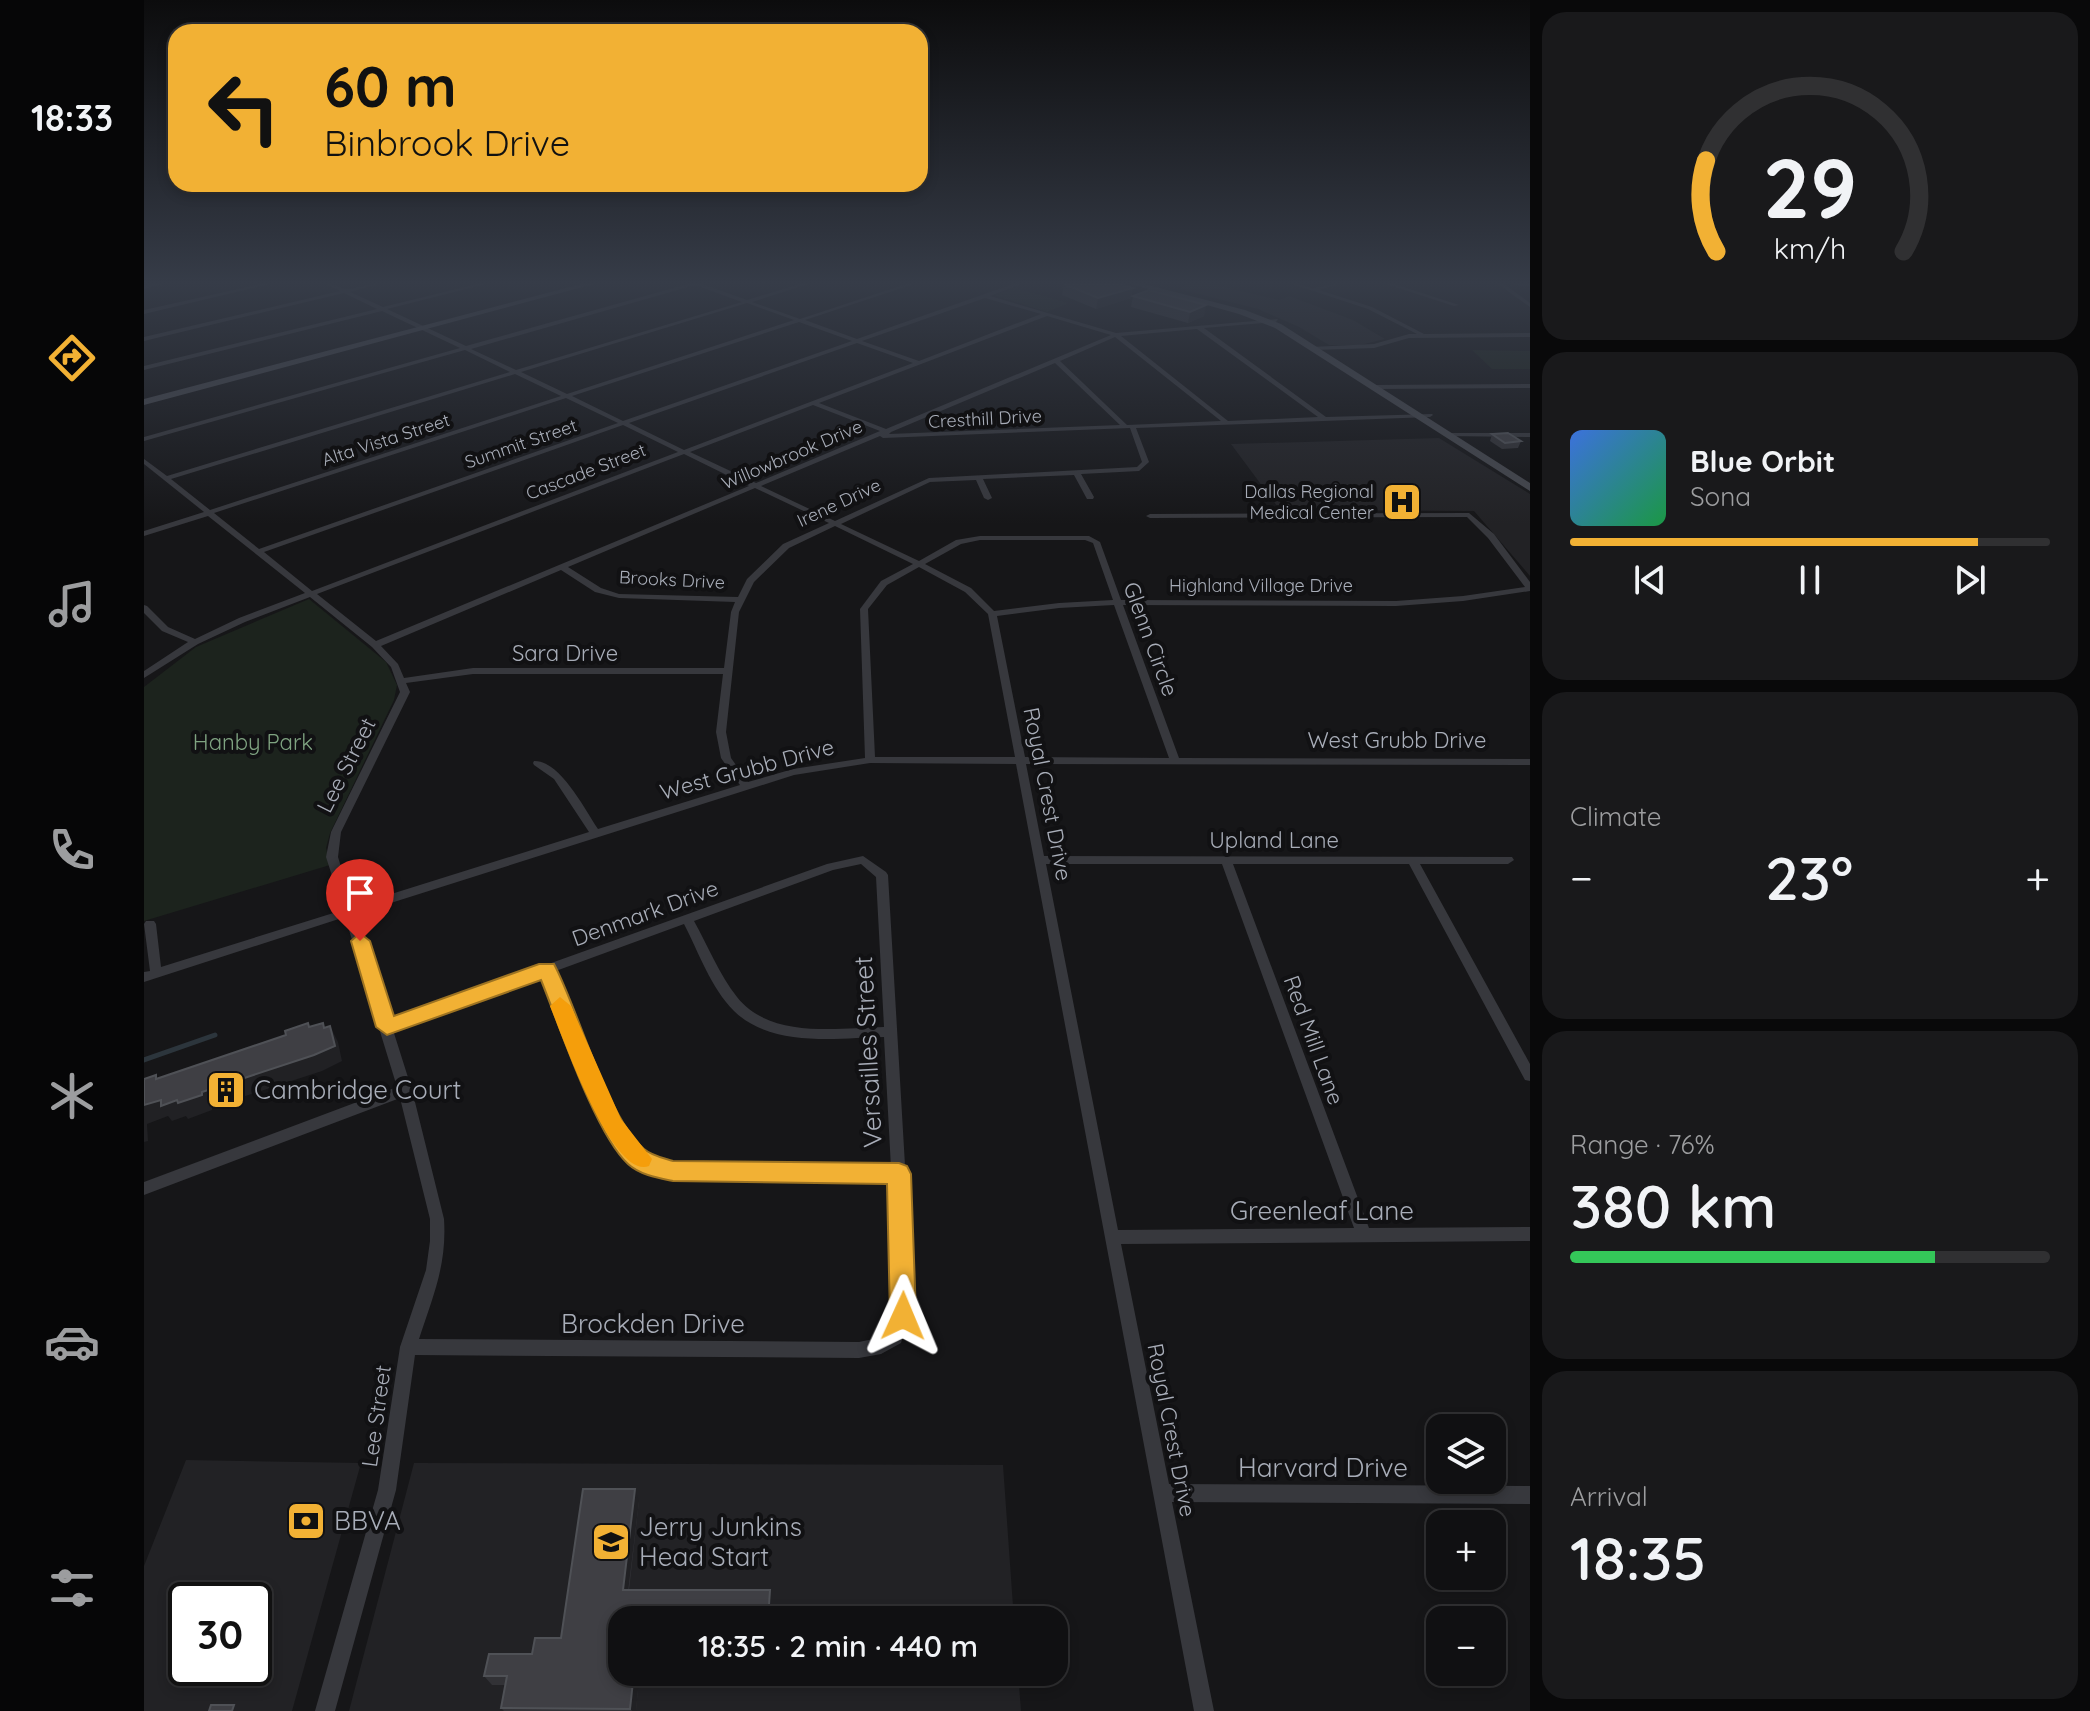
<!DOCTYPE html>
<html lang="en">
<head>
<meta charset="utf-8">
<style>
  body { margin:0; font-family:Quicksand,sans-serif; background:#19191b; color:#f1f3f6; height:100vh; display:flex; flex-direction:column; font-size:30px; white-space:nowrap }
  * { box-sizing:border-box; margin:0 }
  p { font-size:26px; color:#9c9d9f }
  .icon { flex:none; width:44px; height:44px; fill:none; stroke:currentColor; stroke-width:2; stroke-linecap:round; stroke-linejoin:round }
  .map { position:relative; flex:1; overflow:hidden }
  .side { display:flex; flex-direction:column; gap:12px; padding:12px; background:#09090a; width:560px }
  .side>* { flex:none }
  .top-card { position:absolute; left:24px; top:24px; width:760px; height:168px; border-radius:24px; box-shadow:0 4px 12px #0003,0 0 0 2px #303032; background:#f2b134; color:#111; overflow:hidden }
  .fabs { position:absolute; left:1282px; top:1414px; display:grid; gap:16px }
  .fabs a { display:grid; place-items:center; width:80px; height:80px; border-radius:16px; background:#101012; box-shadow:0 4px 12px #0003,0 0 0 2px #303032; font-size:40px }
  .speed { position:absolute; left:24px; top:1582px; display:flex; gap:16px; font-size:40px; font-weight:700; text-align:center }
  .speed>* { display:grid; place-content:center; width:104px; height:104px; border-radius:50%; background:#101012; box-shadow:0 4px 12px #0003,0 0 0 2px #303032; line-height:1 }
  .speed .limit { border:4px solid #111; border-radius:12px; background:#fff; color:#111 }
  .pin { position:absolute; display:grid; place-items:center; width:68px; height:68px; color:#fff; margin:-82px -34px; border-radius:50% 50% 50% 0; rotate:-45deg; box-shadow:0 0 8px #0007 }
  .pin .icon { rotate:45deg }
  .me { position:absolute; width:88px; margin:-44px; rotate:1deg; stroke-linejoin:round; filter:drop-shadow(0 0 6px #0008) }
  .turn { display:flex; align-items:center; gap:28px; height:168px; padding:0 24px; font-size:36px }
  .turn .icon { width:104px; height:104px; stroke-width:2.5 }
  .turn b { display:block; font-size:56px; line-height:68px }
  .big { font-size:60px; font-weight:600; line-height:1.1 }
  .side .card { flex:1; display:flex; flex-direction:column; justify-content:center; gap:12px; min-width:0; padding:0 28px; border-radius:24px; background:#19191b }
  .side .dial { align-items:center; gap:0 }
  .dial svg { height:208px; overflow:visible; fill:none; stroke:#303032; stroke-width:7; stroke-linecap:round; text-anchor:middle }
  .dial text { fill:#f1f3f6; stroke:none }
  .song { display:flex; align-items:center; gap:24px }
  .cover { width:96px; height:96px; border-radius:12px; background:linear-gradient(135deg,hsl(220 70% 55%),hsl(140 70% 35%)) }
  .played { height:8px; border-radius:4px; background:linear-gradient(90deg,#f2b134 85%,#303032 85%) }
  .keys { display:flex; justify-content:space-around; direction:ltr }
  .heat { display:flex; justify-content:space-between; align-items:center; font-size:44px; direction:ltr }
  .charge { height:12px; border-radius:6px; background:linear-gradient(90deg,#34c759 76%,#303032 0) }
  .trip { position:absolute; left:464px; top:1606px; width:460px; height:80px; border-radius:24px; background:#101012; box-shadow:0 4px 12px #0003,0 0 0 2px #303032; font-weight:600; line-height:80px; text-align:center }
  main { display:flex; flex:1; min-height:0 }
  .tab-bar { display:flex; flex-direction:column; width:144px; justify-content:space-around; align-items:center; background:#060607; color:#9c9d9f }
  .tab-bar .icon { width:56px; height:56px }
  .tab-bar .active { color:#f2b134 }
  .tab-bar b { font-size:36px; color:#f1f3f6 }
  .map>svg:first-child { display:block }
</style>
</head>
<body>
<main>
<nav class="tab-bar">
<b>18:33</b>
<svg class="icon active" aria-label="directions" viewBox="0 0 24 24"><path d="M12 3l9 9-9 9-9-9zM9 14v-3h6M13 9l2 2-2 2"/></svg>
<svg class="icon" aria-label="music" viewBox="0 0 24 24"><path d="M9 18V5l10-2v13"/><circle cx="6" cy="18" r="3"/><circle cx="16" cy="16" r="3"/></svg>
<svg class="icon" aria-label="phone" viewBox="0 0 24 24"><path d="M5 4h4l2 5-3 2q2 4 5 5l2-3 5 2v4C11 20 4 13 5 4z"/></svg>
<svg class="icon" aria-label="climate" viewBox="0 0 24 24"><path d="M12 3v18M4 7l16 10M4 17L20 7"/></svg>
<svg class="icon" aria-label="car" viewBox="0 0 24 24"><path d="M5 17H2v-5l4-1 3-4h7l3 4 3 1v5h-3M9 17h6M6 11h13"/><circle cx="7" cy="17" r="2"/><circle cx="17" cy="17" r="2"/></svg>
<svg class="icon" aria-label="filters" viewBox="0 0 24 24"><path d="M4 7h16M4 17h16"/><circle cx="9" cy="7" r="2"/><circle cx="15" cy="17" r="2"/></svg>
</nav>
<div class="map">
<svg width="1386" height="1711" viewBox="0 0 1386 1711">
  <rect width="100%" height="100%" fill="#161618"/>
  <path fill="#222225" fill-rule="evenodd" d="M1047 284H1067L1135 300 1145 296 1209 320 1241 339 1216 345H1185L1155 327 1114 309 1035 289Z
    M1295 438 1386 494V576L1330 511 1136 510 1087 444Z
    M42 1460 217 1463 148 1711H0V1566ZM42 1600H110V1668H42Z
    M270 1463 859 1465 870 1620H478V1672H874L877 1711H205Z"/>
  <path fill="#1c231d" d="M871 288 921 302 923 304 903 312 850 295Z
    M1328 350 1386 351V369H1348Z
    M165 599 242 662 253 685 250 700 186 833 182 848 186 865 0 921V687L52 647Z"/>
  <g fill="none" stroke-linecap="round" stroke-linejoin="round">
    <path stroke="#2c353c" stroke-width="5" d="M0 1060 71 1035"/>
    <path fill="#37383d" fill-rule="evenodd" d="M7 284H18L0 289V285Z
      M116 284H126L0 314V310Z
      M183 284C191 284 197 289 204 289 214 288 223 284 234 284L206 292 239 307 333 284H342L243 309 322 346 544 284H558L603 300 656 284H664L608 302 656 319 762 284H770L661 320 713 339 869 284H877L846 296 972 333 1134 319 1132 322 1060 328 1182 417 1288 414 1289 415 1286 417 992 428 1005 462 995 471 937 474 950 497 949 499H943L930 475 839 479 848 498 844 500 840 498 832 480 786 482 697 524 775 561 812 540 836 536H945L956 542 977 600 1252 601 1319 596 1381 587 1344 538 1323 517 1006 518 1002 516 1006 514 1325 513 1350 534 1386 582V591L1319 601 1252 606 979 605 1035 758 1386 759V765L882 764 900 856 1368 857 1370 860 1364 864H1276L1386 1064V1081L1381 1080 1265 864H1089L1225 1228 1386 1227V1241L977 1244 1025 1484 1386 1486V1504L1028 1502 1070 1711H1050L872 764 726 763 650 775 212 914 246 1021 683 864 719 856 742 872 744 875 769 1302 757 1343 737 1354 715 1358 271 1355 252 1490 191 1711H171L234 1490 256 1347 282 1270 286 1241V1219L256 1098 0 1195V1182L253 1087 201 917 0 982V972L6 971 0 924 2 921H10L12 924 17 967 199 910 182 857 187 832 256 692 247 667 228 647 166 597 101 622 54 644 0 678V671L44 642 18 631 0 613V605L3 606 24 627 51 639 95 618 161 593 64 516 0 536V531L60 512 0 464V459L23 476 366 372 321 350 0 441V437L316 348 238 311 0 370V366L233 309 200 293 0 341V337L196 291ZM551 285 598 302 372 370 327 349ZM841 298 897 314 775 361 718 341ZM603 303 650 320 423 394 377 372ZM903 316 967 335 742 429 675 403ZM655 322 708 341 479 421 428 396ZM1053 329 1174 417 1084 421 977 336ZM971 337 1077 421 983 425 916 361ZM713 343 769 363 540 450 485 423ZM911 363 976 425 745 434 747 432ZM371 374 417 396 66 510 27 479ZM422 398 474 423 115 549 70 513ZM669 405 736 431 612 483 546 452ZM479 425 534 452 168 591 120 552ZM986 428 998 462 993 467 785 478 691 521 617 486 736 436 739 438ZM540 454 605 486 232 641 173 594ZM611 488 685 523 639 544 603 579 594 597 475 594 457 588 424 567ZM691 526 769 564 737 581 716 609 721 758 649 769 604 782 587 758 582 732 595 612 610 582 645 548ZM836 540H941L949 543 969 600 915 603 850 611 827 588 781 564 817 544ZM775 567 821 592 844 614 871 757H731L724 609 743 585ZM417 570 451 592 475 598 591 602 587 612 580 668H329L260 678 254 664 237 646ZM970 605 1025 758 881 757 853 616 915 608ZM329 674H579L572 732 577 758 596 785 454 829C441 810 416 760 390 761L389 763 390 765 410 779 445 832 209 906 194 857 197 832 266 692 262 683ZM717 864 732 877 740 1027C693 1028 626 1039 593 997 575 974 564 946 550 921L689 870ZM902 864H1078L1210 1228 974 1230ZM540 924C555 953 567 988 590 1011 628 1048 693 1038 740 1037L747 1168 529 1165C519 1162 509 1161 500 1154 460 1124 427 1020 409 972ZM398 976C418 1028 447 1125 488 1162 499 1171 515 1174 529 1177L747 1180 753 1302 744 1332 734 1338 715 1342 275 1339C289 1296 303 1265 300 1219L268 1090 249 1030Z
      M1148 284C1156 284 1161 287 1168 288 1175 288 1185 284 1194 284L1175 290 1228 307 1280 334 1386 333V337L1265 338 1230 348 1169 350 1166 348 1167 347 1230 344 1265 334H1273L1224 309Z
      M1242 284H1250L1315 305 1310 306Z
      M1354 284H1360L1386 303V307Z
      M1367 284H1386V287Z
      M1386 384V388L1230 389 1227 387 1230 385Z
      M1302 433H1386V437L1300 436V434Z"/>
    <path fill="#45474d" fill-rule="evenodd" d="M437 284H450L0 405V399Z
      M987 284H1000L1101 310 1137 324 1386 483V491L1131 328 1095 314Z"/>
  </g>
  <path fill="#323236" d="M920 284 989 288 987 298 952 309 918 295Z
    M989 296 1060 316 1044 323 987 307Z
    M1348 434 1377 441 1374 448 1358 449 1346 441Z
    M495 1501 485 1590 627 1601 626 1620H478V1672H624V1678H495L492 1711H360L357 1708 361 1685H348L340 1676 388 1654 417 1638Z"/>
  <path fill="#212124" d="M989 288 987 298 952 309 954 298Z
    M1062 305 1060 316 1044 323 1046 312Z
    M186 1026 194 1042 198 1061 178 1071 68 1107V1110L44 1119 42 1116 28 1121 24 1116 3 1124 4 1141 0 1142V1105L17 1100H33L58 1092Z
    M491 1489 495 1501 483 1600 479 1590Z
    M626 1590 627 1601 626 1620H624Z
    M490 1672H492L495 1678 492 1711H488L486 1709Z"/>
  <path fill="#3f3f44" stroke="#4f5156" stroke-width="2" d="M920 284H975L989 288 954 298Z
    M1005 290 1062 305 1046 312 989 296Z
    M1364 433 1377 441 1361 443 1348 434Z
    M164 1023 165 1027 179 1023 180 1028 186 1026 191 1046 170 1055 58 1092V1095L34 1103 33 1100 17 1106V1100L0 1105V1079L12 1075V1079L142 1035 141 1031Z
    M439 1489H491L479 1590H626L624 1620H478V1672H490L486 1709 357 1708 363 1676H340L345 1654H388L391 1638H417Z
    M67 1705H90L88 1711H65Z"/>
  <linearGradient id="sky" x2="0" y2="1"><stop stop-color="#0c0c0d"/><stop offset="0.54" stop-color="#363c48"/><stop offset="1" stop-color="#363c48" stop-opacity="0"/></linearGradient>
  <rect width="1386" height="524" fill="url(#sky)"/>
  <path fill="#f2b134" stroke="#9d7322" stroke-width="2" d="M216 933 226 941 250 1016 395 964H410C435 1011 463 1118 500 1149 508 1156 520 1158 529 1161L755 1163 763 1166 767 1174 772 1316 768 1325 759 1329 750 1325 746 1316 743 1184 529 1181C514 1178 496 1175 484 1164 451 1134 415 1024 397 980L243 1035 232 1027 207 941Z"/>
  <path fill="#f59e0b" d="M416 997 427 1006 477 1119 508 1159 505 1166C468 1180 418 1035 406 1006Z"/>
  <defs>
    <g id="hospital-square" transform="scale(2)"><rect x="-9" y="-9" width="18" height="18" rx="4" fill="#f2b134" stroke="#111113"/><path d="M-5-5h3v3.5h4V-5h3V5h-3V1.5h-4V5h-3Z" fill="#111"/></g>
    <g id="building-square" transform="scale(2)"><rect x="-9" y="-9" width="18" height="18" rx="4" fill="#f2b134" stroke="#111113"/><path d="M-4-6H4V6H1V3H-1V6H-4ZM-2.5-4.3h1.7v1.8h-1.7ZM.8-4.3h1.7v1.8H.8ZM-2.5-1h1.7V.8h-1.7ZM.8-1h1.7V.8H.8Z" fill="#111"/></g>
    <g id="bank-square" transform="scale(2)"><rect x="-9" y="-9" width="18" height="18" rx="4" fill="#f2b134" stroke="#111113"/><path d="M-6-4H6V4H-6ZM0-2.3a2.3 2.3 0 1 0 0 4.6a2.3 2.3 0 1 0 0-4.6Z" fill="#111"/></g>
    <g id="school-square" transform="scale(2)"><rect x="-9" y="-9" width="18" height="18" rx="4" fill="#f2b134" stroke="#111113"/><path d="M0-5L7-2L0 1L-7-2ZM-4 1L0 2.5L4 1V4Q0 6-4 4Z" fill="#111"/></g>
  </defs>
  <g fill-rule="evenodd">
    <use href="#hospital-square" x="1258" y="502"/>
    <use href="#building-square" x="82" y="1090"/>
    <use href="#bank-square" x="162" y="1521"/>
    <use href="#school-square" x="467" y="1542"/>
  </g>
  <g text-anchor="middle" stroke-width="8" stroke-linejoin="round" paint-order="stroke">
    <g font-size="18" fill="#a8adb8" stroke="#111113">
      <text transform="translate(841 419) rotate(-3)" y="6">Cresthill Drive</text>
      <text transform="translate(242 440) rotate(-18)" y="6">Alta Vista Street</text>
      <text transform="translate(377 444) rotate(-19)" y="6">Summit Street</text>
      <text transform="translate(648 455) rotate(-23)" y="6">Willowbrook Drive</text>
      <text transform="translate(442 472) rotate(-21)" y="6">Cascade Street</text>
      <text transform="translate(695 503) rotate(-25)" y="6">Irene Drive</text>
      <text transform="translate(528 580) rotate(3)" y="6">Brooks Drive</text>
      <text x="1117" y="592">Highland Village Drive</text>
    </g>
    <g font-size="18" fill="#a8adb8" stroke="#111113" text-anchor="end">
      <text x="1230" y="498">Dallas Regional<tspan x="1230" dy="21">Medical Center</tspan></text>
    </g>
    <g font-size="22" fill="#a8adb8" stroke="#111113">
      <text transform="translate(1007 639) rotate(70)" y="8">Glenn Circle</text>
      <text x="421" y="661">Sara Drive</text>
      <text x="1253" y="748">West Grubb Drive</text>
      <text transform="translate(202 765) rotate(-63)" y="8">Lee Street</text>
      <text transform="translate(603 769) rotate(-15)" y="8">West Grubb Drive</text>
      <text transform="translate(904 794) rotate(79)" y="8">Royal Crest Drive</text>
      <text x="1130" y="848">Upland Lane</text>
      <text transform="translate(501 913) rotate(-20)" y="8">Denmark Drive</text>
      <text transform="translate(1170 1040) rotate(70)" y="8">Red Mill Lane</text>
      <text transform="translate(232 1416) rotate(-82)" y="8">Lee Street</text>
      <text transform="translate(1028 1430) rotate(79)" y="8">Royal Crest Drive</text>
    </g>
    <g font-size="22" fill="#7fa381" stroke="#111113">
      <text x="109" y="750">Hanby Park</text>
    </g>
    <g font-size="26" fill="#a8adb8" stroke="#111113">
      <text transform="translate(724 1052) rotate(-93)" y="9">Versailles Street</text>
      <text x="1178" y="1220">Greenleaf Lane</text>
      <text x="509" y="1333">Brockden Drive</text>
      <text x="1179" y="1477">Harvard Drive</text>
    </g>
    <g font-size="26" fill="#a8adb8" stroke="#111113" text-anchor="start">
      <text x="110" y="1099">Cambridge Court</text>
      <text x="190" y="1530">BBVA</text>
      <text x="495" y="1536">Jerry Junkins<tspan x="495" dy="30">Head Start</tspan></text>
    </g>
  </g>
</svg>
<div class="fabs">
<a><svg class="icon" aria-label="layers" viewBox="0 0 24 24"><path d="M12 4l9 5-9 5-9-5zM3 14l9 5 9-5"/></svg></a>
<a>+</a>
<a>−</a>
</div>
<div class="speed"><div class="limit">30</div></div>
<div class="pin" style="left:216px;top:941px;background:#d93025"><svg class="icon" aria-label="arrive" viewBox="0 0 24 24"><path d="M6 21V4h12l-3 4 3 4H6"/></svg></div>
<svg class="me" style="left:759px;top:1316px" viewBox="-20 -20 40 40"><path d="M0-17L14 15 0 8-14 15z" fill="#f2b134" stroke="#fff" stroke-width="4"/></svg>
<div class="trip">18:35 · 2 min · 440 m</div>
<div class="top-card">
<div class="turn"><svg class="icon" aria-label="left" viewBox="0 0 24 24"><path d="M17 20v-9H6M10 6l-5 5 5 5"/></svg><div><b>60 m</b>Binbrook Drive</div></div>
</div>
</div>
<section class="side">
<div class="card dial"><svg viewBox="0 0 100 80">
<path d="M14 69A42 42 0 1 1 86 69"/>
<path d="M14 69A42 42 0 0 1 10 34" stroke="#f2b134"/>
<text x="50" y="56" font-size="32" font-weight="700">29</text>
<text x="50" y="72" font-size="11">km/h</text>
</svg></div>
<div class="card">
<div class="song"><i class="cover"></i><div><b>Blue Orbit</b><p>Sona</p></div></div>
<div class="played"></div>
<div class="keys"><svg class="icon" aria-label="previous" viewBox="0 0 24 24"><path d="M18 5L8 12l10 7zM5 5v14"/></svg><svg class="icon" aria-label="pause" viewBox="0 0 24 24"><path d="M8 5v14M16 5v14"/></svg><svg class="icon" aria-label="next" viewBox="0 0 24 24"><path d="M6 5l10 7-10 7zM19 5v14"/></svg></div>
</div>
<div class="card"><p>Climate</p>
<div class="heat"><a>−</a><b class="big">23°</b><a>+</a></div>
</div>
<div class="card"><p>Range · 76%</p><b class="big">380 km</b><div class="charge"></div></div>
<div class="card"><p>Arrival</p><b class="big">18:35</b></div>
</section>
</main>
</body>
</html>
